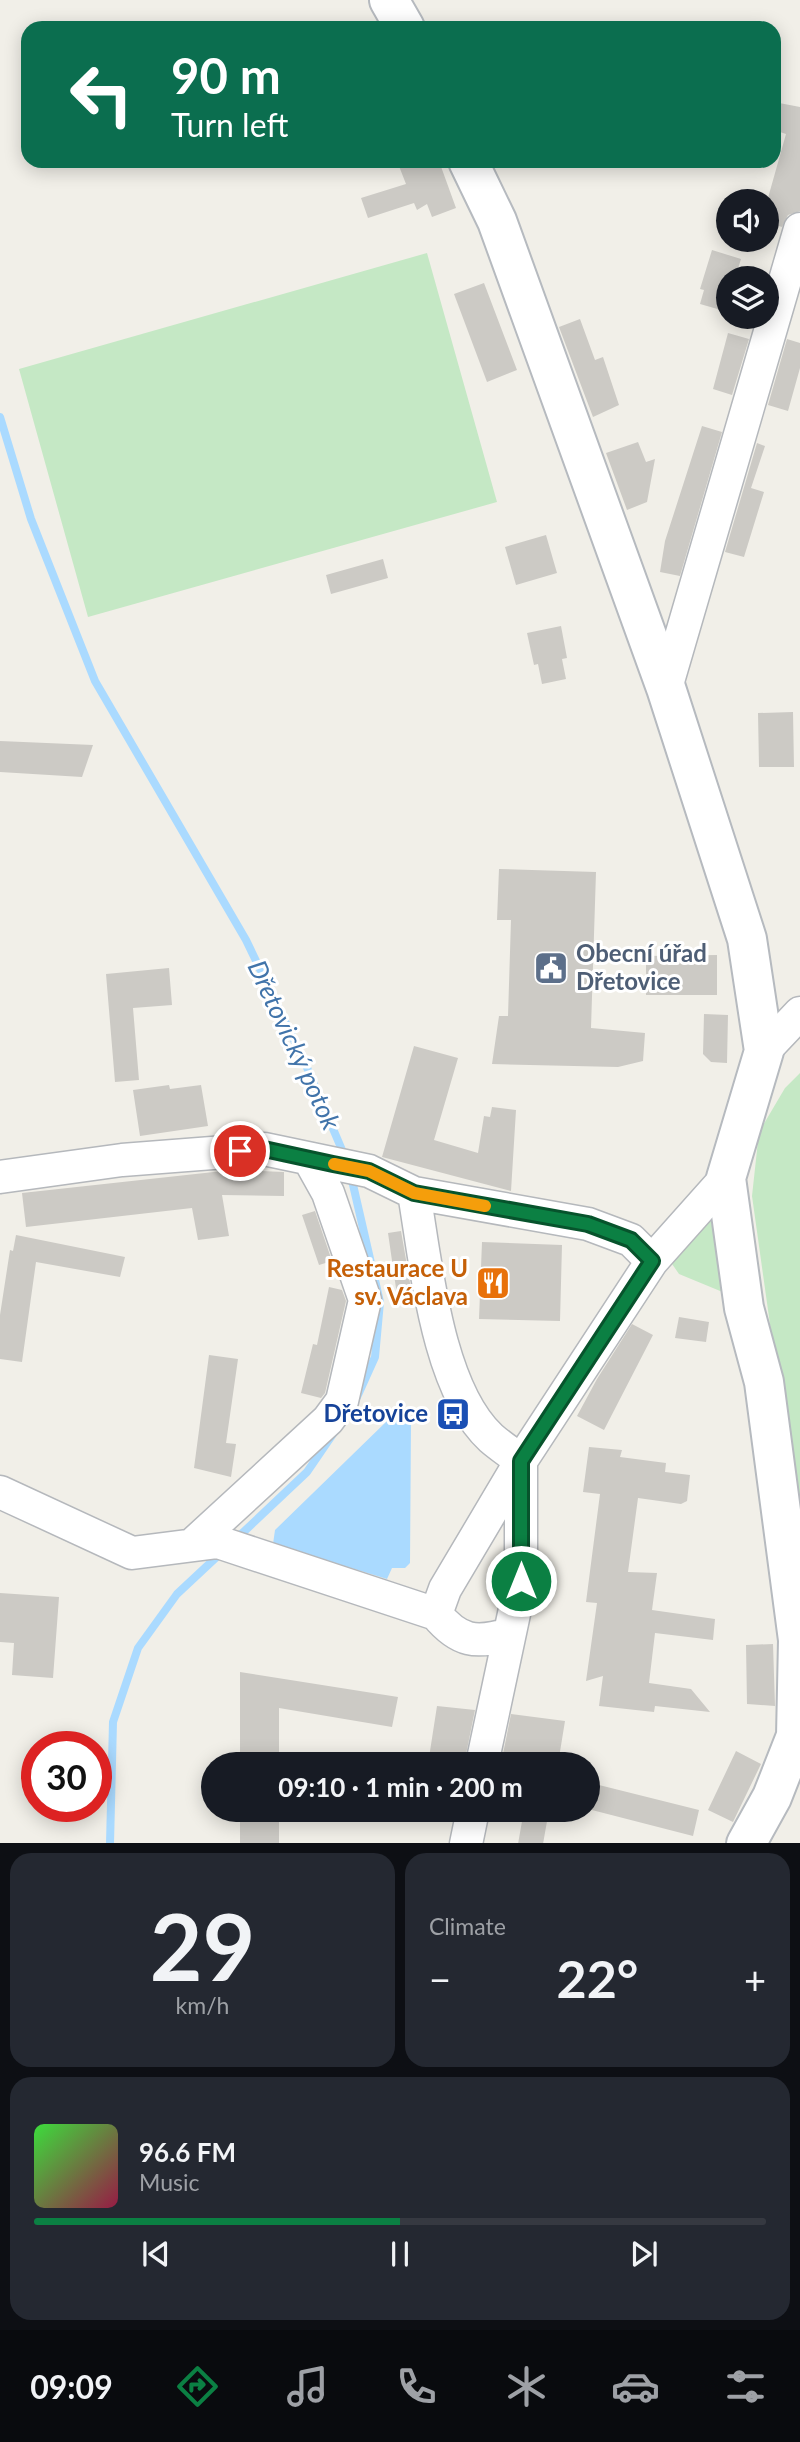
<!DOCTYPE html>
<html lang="en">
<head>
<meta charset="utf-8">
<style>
  body { margin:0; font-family:Lato,sans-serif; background:#242831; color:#f1f3f6; height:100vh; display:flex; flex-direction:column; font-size:26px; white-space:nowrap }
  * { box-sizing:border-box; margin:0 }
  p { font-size:23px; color:#9ea1a6 }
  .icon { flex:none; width:38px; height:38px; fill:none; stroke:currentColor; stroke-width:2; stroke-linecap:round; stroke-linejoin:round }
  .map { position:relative; height:1843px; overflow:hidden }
  .side { display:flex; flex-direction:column; gap:10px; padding:10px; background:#0d0f14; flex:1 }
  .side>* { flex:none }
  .guide { position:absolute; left:21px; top:21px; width:760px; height:147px; border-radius:21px; box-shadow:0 4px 18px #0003; background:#0b6e4f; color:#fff; overflow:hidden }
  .buttons { position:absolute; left:716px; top:189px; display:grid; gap:14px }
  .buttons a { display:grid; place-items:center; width:63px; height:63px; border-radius:50%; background:#171b24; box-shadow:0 4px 18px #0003; font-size:35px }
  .speed { position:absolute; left:21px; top:1731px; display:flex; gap:14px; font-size:35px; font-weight:700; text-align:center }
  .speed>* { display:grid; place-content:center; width:91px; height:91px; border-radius:50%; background:#171b24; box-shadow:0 4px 18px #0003; line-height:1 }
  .speed .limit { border:10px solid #d22; background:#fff; color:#111 }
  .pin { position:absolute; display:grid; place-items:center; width:60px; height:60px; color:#fff; margin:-30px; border:4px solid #fff; border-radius:50%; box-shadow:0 2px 7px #0007 }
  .me { position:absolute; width:77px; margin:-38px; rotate:0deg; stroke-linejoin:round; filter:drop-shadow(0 0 5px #0008) }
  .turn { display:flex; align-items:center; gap:24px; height:147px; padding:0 35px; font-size:32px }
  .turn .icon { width:91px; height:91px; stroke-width:2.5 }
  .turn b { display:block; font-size:49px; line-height:60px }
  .big { font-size:52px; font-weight:700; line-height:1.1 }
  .side .card { flex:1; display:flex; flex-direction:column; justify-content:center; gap:10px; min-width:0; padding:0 24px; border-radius:21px; background:#242831 }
  .side .dial { align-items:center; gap:0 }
  .dial b { font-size:91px; line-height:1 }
  .song { display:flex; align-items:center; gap:21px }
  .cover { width:84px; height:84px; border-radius:10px; background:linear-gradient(135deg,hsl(120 70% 55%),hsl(340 70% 35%)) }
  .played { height:7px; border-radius:4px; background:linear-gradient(90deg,#0b8043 50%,#363941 50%) }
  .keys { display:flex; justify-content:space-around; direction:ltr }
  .heat { display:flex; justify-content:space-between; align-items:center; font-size:38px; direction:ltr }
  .side .tiles { flex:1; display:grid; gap:10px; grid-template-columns:1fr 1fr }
  .card:last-child { grid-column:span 2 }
  .trip { position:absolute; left:201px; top:1752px; width:399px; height:70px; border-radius:35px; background:#171b24; box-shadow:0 4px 18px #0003; font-weight:700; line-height:70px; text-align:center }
  .tab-bar { display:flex; height:112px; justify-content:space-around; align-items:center; background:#090b0e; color:#9ea1a6 }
  .tab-bar .icon { width:49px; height:49px }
  .tab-bar .selected { color:#0b8043 }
  .tab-bar b { font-size:32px; color:#f1f3f6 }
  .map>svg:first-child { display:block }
</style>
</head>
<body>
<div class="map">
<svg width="800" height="1844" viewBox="0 0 800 1844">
  <rect width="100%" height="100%" fill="#f1efe8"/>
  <path fill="#c5e8c5" d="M427 253 497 502 88 617 19 369Z
    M800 1073V1538L752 1196 759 1132 785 1088Z
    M710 1216 725 1293 679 1274 670 1261Z"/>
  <path fill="#aadaff" d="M387 1421H411L410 1563 405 1568H392L387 1579 273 1544 275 1530Z"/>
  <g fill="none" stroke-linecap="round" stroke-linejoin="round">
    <path stroke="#aadaff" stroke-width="8" d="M0 417 31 519 95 681 246 940 305 1063 345 1157
      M351 1176 380 1302 375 1357 357 1397
      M235 1540 307 1472 333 1434
      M110 1844 113 1722 138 1648 177 1594 223 1551"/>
  </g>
  <path fill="#cccac5" d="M774 102 800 107V211L788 215 782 227 766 222V205L786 134 774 130Z
    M397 161H439L456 208 432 217 427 204 417 210 414 203 368 218 361 198 406 184Z
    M712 250 741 259 735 278H728V312L700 304 704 290 700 289Z
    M484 283 517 370 487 382 454 294Z
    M580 319 595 360 603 357 619 405 593 417 559 327Z
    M728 333 749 339 732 395 713 389Z
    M787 339 800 343V368L788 411 768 405Z
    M702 426 722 432 680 576 660 572 665 541Z
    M638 442 646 462 655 459 647 502 627 510 606 453Z
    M757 443 765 446 751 488 764 492 744 557 725 552Z
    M546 535 557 573 516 585 505 547Z
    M383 559 388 578 331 594 326 575Z
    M561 626 567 658 562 659 566 679 542 684 538 664 534 665 527 633Z
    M793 712 794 767H759L758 713Z
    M0 741 93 745 82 777 0 772Z
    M499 869 596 872 591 1028 645 1033 643 1061 618 1067 492 1064 499 1016H508L511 920H497Z
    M717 955V995H646V956Z
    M169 968 172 1005 133 1008 139 1080 115 1082 106 974Z
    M704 1014 728 1015 727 1063 711 1062 703 1054Z
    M414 1046 458 1058 434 1140 478 1153 484 1116 490 1117 492 1107 516 1110 511 1191 382 1157Z
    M169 1085 170 1089 201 1085 208 1126 140 1136 133 1090Z
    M232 1170 284 1172V1196L222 1195 229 1236 198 1240 192 1208 26 1227 22 1193Z
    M315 1211 332 1261 319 1265 302 1215Z
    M401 1231 413 1300 398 1302 388 1233Z
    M16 1235 125 1257 120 1277 36 1262 22 1362 0 1359V1315L10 1250 13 1251Z
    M482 1242 562 1245 560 1321 479 1319Z
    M329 1287 342 1290 346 1301 325 1393 321 1398 301 1393 313 1344 317 1345Z
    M679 1317 709 1322 706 1342 675 1338Z
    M632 1324 653 1335 604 1430 577 1416 597 1379Z
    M209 1355 238 1359 226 1443 236 1444 231 1477 194 1468Z
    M589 1447 622 1450 620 1457 666 1463 665 1472 690 1475 687 1501 681 1504 638 1498 628 1572 657 1573 652 1610 715 1619 713 1640 655 1633 649 1683 691 1689 710 1712 655 1706 654 1712 599 1706 603 1676 586 1681 597 1603 586 1602 600 1494 583 1492Z
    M0 1593 59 1597 53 1678 12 1675 14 1643 0 1642Z
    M773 1644 775 1706 747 1704 746 1645Z
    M240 1672 398 1697 392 1727 279 1708V1764H240Z
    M437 1706 475 1710 464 1764H428Z
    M511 1714 565 1721 558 1764 502 1759Z
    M736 1751 761 1764 733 1822 708 1810Z
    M591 1783 699 1810 693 1836 588 1809Z
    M240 1810H279V1844H240Z
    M524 1810H549L543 1844H518Z"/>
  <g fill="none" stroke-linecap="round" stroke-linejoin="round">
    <g stroke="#b5b8bc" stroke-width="35">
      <path id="street" d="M666 688 800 229
        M764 1051 800 1013
        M0 1177 122 1160 264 1149 369 1171 414 1193 588 1224 631 1240 652 1261
        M0 1492 132 1553 218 1542 436 1614 445 1589 521 1461C511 1453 500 1446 491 1438 437 1388 426 1263 414 1193
        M192 1545 328 1420 342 1401 365 1300 328 1193 309 1159
        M436 1614C459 1642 476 1644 509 1634
        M482 1764 521 1581V1461L652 1261 726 1178
        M466 1844 473 1810"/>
    </g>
    <g stroke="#b6babf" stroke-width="42">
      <path id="secondary" d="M389 0 405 28
        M468 161 497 221 666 688 747 939 764 1051 726 1178 744 1308 764 1382 798 1640 796 1736 772 1797 746 1844"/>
    </g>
    <use href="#street" stroke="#fff" stroke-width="32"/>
    <use href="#secondary" stroke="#fff" stroke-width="38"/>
  </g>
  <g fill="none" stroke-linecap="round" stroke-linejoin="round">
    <g stroke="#07532c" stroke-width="18">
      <path id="route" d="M240 1151 264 1149 333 1164 369 1171 414 1193 588 1224 631 1240 652 1261 521 1461V1581"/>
    </g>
    <use href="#route" stroke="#0b8043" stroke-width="12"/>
    <path stroke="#f59e0b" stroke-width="12" d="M334 1164 369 1171 414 1193 485 1206"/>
  </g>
  <defs>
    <g id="civic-square" transform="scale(1.75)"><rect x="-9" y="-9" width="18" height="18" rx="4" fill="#5c6f8a" stroke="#fff"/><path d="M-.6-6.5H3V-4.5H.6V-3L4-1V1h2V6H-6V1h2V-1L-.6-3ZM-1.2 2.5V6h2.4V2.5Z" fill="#fff"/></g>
    <g id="restaurant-square" transform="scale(1.75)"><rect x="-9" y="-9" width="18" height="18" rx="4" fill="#e8710a" stroke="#fff"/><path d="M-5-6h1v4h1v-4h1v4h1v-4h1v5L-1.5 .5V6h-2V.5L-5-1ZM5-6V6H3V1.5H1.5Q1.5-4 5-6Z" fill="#fff"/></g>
    <g id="bus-square" transform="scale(1.75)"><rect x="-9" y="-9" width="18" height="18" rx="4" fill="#1a4fb4" stroke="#fff"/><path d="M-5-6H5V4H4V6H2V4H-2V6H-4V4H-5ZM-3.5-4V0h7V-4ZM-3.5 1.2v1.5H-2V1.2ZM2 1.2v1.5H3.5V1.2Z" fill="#fff"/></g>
  </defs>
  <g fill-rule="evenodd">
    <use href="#civic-square" x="551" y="968"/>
    <use href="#restaurant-square" x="493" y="1283"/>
    <use href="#bus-square" x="453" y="1414"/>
  </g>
  <g text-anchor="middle" stroke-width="6" stroke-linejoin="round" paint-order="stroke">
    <g font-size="24" font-weight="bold" fill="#4e5e75" stroke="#fff" text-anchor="start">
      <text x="576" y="962">Obecní úřad<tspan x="576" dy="28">Dřetovice</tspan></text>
    </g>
    <g font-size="24" font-weight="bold" fill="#c56008" stroke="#fff" text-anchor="end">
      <text x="468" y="1277">Restaurace U<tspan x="468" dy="28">sv. Václava</tspan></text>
    </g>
    <g font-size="24" font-weight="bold" fill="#164399" stroke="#fff" text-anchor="end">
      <text x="428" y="1422">Dřetovice</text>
    </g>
    <g font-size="26" font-style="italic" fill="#4174aa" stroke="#fff">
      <text transform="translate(294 1045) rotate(65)" y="9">Dřetovický potok</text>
    </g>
  </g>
</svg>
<div class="buttons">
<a><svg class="icon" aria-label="sound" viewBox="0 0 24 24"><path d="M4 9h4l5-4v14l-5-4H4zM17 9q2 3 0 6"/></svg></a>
<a><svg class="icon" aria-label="layers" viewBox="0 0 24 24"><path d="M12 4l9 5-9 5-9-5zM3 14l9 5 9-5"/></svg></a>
</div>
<div class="speed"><div class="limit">30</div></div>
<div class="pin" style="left:240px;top:1151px;background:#d93025"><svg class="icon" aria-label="arrive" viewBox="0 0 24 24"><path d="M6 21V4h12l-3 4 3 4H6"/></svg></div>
<svg class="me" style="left:521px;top:1581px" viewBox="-20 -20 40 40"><circle r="17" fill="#0b8043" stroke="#fff" stroke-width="3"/><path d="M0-11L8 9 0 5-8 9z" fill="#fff"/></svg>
<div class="trip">09:10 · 1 min · 200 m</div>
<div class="guide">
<div class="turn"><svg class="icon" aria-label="left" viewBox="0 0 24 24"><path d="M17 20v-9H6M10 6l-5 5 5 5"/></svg><div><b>90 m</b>Turn left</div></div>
</div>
</div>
<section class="side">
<div class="tiles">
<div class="card dial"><b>29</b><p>km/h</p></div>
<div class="card"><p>Climate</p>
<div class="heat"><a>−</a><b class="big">22°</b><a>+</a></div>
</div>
<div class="card">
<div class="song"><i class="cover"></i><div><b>96.6 FM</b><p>Music</p></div></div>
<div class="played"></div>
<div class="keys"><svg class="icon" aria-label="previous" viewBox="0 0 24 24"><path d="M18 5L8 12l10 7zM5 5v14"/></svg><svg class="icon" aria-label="pause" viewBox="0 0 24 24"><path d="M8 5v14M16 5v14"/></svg><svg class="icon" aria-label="next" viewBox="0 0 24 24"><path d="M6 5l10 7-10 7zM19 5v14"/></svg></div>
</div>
</div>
</section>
<nav class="tab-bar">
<b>09:09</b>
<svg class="icon selected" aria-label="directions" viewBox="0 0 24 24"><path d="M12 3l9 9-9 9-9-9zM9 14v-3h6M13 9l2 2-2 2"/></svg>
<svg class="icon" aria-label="music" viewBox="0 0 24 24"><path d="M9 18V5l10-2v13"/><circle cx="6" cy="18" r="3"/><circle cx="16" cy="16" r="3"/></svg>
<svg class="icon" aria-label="phone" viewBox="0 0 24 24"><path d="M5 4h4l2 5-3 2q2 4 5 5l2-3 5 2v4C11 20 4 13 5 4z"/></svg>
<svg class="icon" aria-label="climate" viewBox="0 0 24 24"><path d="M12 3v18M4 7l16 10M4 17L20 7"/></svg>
<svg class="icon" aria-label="car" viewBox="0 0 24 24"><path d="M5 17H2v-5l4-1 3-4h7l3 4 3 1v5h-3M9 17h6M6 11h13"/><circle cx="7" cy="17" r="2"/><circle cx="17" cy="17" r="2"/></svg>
<svg class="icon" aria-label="filters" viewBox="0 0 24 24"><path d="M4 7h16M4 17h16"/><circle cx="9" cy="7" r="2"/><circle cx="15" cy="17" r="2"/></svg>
</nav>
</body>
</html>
